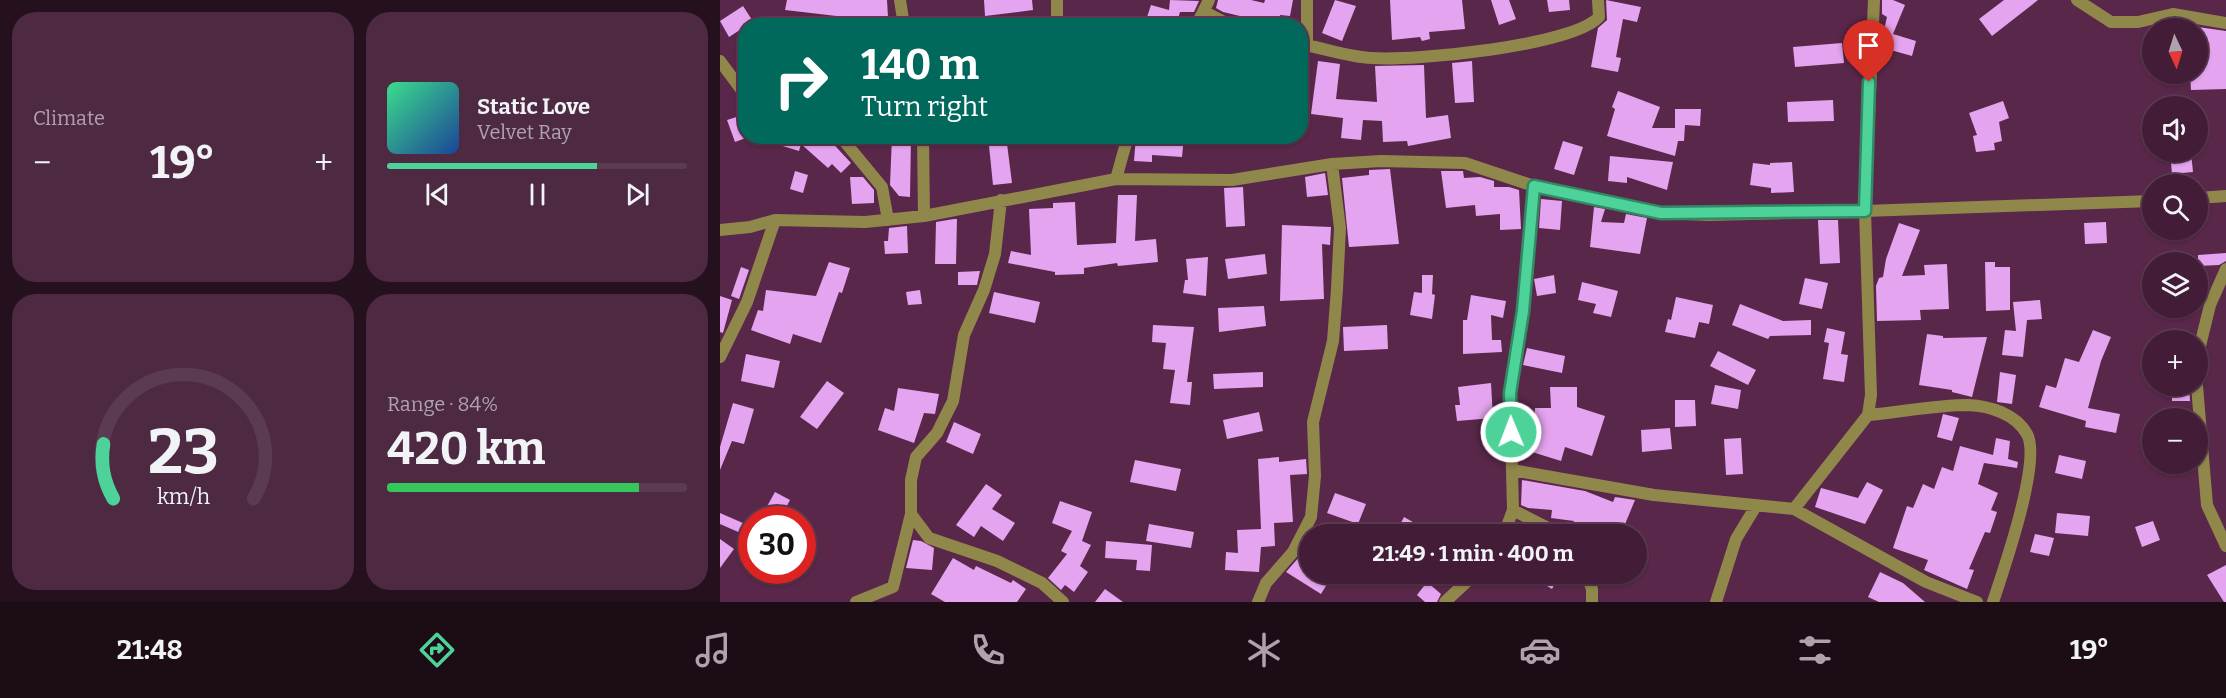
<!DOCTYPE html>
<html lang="en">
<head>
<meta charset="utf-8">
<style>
  body { margin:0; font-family:Bitter,serif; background:#4d2a42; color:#f1f3f6; height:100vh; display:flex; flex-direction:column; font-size:22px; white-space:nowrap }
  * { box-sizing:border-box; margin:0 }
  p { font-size:20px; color:#afa2ad }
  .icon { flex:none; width:33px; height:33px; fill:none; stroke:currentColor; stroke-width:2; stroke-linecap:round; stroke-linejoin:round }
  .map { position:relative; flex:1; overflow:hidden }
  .panel { display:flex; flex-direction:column; gap:12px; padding:12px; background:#25101e; width:720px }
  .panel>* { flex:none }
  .top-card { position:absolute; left:18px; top:18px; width:570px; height:126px; border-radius:24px; box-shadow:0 2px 4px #0004,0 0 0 2px #5b3b52; background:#00695c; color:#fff; overflow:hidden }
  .needle { width:39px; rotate:176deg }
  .buttons { position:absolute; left:1422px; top:18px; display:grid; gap:12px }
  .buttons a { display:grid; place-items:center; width:66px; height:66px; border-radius:50%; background:#431d37; box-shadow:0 2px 4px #0004,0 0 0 2px #5b3b52; font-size:30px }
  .speed { position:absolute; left:18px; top:506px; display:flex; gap:12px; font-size:30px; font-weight:700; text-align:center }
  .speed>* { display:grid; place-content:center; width:78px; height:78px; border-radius:50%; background:#431d37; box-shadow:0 2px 4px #0004,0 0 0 2px #5b3b52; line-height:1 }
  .speed .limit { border:9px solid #d22; background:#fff; color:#111 }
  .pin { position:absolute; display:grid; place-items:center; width:51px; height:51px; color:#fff; margin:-62px -26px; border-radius:50% 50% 50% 0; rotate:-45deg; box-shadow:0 0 6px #0007 }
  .pin .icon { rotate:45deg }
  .me { position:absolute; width:66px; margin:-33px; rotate:359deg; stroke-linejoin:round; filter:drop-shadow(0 0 4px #0008) }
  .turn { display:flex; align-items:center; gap:21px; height:126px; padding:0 24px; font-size:27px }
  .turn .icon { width:78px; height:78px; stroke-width:2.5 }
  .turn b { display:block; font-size:42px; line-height:51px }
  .big { font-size:45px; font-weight:700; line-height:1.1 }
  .panel .tile { flex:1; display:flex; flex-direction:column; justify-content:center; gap:9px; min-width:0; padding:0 21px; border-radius:24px; background:#4d2a42 }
  .panel .dial { align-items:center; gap:0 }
  .dial svg { height:156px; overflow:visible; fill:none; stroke:#5b3b52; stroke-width:7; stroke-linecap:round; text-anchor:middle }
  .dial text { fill:#f1f3f6; stroke:none }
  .song { display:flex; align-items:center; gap:18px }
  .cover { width:72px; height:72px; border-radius:9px; background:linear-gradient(135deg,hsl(150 70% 55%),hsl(220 70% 35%)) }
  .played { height:6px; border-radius:3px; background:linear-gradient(90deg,#4dd39a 70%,#5b3b52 70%) }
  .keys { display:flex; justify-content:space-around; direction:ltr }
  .heat { display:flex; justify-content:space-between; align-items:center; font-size:33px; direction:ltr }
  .charge { height:9px; border-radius:4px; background:linear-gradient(90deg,#34c759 84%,#5b3b52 0) }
  .panel .tiles { flex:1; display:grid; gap:12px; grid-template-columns:repeat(2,1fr) }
  .trip { position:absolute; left:579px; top:524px; width:348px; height:60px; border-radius:30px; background:#431d37; box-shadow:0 2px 4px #0004,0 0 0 2px #5b3b52; font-weight:700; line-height:60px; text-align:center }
  .dock { display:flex; height:96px; justify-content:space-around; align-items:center; background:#1b0c16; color:#afa2ad }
  .dock .icon { width:42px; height:42px }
  .dock .active { color:#4dd39a }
  .dock b { font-size:27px; color:#f1f3f6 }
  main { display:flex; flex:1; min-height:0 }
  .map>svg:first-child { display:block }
</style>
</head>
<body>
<main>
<section class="panel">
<div class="tiles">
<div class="tile"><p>Climate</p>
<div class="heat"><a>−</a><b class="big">19°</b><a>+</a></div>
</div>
<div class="tile">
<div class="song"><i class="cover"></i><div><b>Static Love</b><p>Velvet Ray</p></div></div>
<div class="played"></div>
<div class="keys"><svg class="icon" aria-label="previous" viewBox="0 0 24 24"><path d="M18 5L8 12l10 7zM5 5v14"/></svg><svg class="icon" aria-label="pause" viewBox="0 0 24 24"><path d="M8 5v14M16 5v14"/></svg><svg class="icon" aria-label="next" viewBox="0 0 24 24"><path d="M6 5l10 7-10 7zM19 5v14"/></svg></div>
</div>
<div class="tile dial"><svg viewBox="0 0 100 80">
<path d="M14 69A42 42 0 1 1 86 69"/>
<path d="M14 69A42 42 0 0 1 9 41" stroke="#4dd39a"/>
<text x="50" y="56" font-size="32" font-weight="700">23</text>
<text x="50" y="72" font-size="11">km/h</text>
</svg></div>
<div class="tile"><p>Range · 84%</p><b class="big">420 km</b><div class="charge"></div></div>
</div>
</section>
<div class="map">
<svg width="1506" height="602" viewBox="0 0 1506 602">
  <rect width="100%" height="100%" fill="#592749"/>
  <path fill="#e4a4ef" d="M67 0H167L168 17 126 20 125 17 65 10Z
    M264 0H312L313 10 265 16Z
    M450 0 479 1 474 12H460L456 26 425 23 431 5 449 10Z
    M498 0H531L544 3 545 0H573L570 16 560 15 558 26H540L541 21 503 12 496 8Z
    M615 0 636 6 622 41 602 33Z
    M670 0H742L745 29 709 32 710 39 702 41 700 37 672 40Z
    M771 0H789L796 19 779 25Z
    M827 0H849L850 10 829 12Z
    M886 0 921 7 917 22 903 19 896 57 901 58 898 72 871 67 878 28 887 20Z
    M1162 0H1173L1185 5 1173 34 1196 41 1192 56 1160 47 1167 17 1162 14Z
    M1284 0H1318L1272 36 1259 19Z
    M23 6 36 26H26L9 37 0 21Z
    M1478 27 1506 31V89L1471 90 1470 74H1478Z
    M1122 43 1124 63 1075 67 1073 47Z
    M598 61 620 64 616 99 657 102 655 66 704 65 706 118 728 115 731 138 688 146 687 141 663 142 662 121 643 120 641 140 621 138 623 118 591 114Z
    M752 61 754 102 735 103 732 63Z
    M898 91 940 107 932 128H955V109H981L980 126 965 125 964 141H958L955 156 887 136 895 109 892 107Z
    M1113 100 1114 121 1068 122 1067 102Z
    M1283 101 1289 118 1279 122 1282 141 1274 143 1275 150 1256 152 1253 136 1257 135 1249 113Z
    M26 114V138L15 142 7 120Z
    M59 136H106L131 163 121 173 112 164 108 168 81 144 79 151 56 144Z
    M172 136H191L190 197 179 196 170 185Z
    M268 136H286L292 183 273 185Z
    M416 136H464L462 157 432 155V162L414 161Z
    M843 141 863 147 854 175 834 169Z
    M1450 152H1471L1473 172 1452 174Z
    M890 156 953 162 947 190 907 177V183L888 181Z
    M1072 162 1074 192 1051 193V188L1030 185 1033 163 1050 165V163Z
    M670 169 679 244 629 247 622 178 649 175V170Z
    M75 171 88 175 83 193 70 189Z
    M721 171H743L744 178 760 177 774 181V187H789L799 190 801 229 780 230V214L756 216 755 205 726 208Z
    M605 173 608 195 587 197 585 177Z
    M130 177H143L154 190V203L132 204Z
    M523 187 525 226 506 227 504 188Z
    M398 195H417L415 241 436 239 438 262 398 266 397 263 364 268V274L335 275V272L288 263 291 251 311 255 309 209 333 208V203L355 202 357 245 396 243Z
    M821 199 842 201 840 230 819 228Z
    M874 207 885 209 881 222 904 223 906 214 927 218 920 254 870 247Z
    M234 219H237L236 264H215L216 222Z
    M1098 220H1118L1120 263 1100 264Z
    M1386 222 1387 243 1365 244 1364 223Z
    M1179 223 1200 230 1182 276 1205 275 1204 265 1227 264 1229 309 1200 310 1201 320 1157 321 1156 286 1159 278 1163 277 1166 259Z
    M562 225 611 227 610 245 602 244 604 299 560 301Z
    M187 226 188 253 165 254 164 241H168L169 228Z
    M1506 253V261L1499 265 1478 266V255Z
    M545 254 547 274 508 279 505 259Z
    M488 257 486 296 463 293 465 280H468L466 259Z
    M109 262 130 268 122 293 119 292 101 343 73 334 70 344 31 330 38 310 43 311 46 290 96 296Z
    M1265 262H1275V267H1290V310L1266 311Z
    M21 267 29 270 19 299 11 296Z
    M260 271 257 285H238V272Z
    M702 275H713L712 294 715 295 712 319 690 315 694 292 702 293Z
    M834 275 836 293 817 296 814 279Z
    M1085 278 1108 283 1102 309 1079 304Z
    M862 282 898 291 891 317 873 313 876 304 858 300Z
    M200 290 202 304 188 305 186 292Z
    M274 292 320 302 315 323 269 313Z
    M751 295 786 301 783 318 771 315 772 340H781L782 352 743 354V320H747Z
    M0 296 12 300 3 333 0 332Z
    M956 297 993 305 989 324 979 322 975 338 945 332 948 319 951 320Z
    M1320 300 1322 319 1307 320 1303 357 1282 355 1285 330 1296 331 1293 302Z
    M1020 304 1063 321 1091 320V335L1050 336 1048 339 1012 325Z
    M544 306 546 326 499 332 498 308Z
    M433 325 474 327 467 382H472L470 405 450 403 455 370 443 369 446 343 432 342Z
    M667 325 668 349 624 351 623 327Z
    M1107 328 1125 332 1121 354 1128 355 1124 382 1103 379 1109 343 1104 342Z
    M1373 330 1391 337 1381 361 1368 408 1400 414 1396 433 1365 427 1366 421 1319 407 1326 385 1336 388 1345 358 1359 362Z
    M1207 334 1223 336V338L1267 337 1252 397 1232 392V390L1199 385Z
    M807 348 845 356 842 373 803 365Z
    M998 351 1036 370 1028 385 990 366Z
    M26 354 60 361 54 388 21 381Z
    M543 372V387L494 389 493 374Z
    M1280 372 1296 375 1292 404 1277 402Z
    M107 381 124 393 97 429 80 417Z
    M771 383 773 418 737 421 735 405H740L738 387Z
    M995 385 1021 390 1018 409 991 404Z
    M1452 386H1469L1470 401H1452Z
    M830 387H857V407L885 416 872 456 845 447 841 461 809 451 813 436 815 408H831Z
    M178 388 219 394 215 414 204 413 194 443 158 430 165 408 174 411Z
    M955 400H975L976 426 955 427Z
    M13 403 34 409 24 444 12 441 0 470V447Z
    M539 412 543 431 507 439 503 420Z
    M1223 414 1239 418 1232 441 1217 437Z
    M234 422 261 434 253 454 226 442Z
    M950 428 952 449 922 452 921 430Z
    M1021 438 1023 474 1006 475 1004 439Z
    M1276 438 1290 441 1288 459 1298 462 1297 468 1264 463 1258 484 1278 493 1271 510 1277 512 1270 533 1265 532 1249 569 1254 570 1247 589 1204 570 1208 560 1173 548 1187 506 1193 508 1203 484 1214 489 1222 467 1233 471 1240 446 1273 455Z
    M1339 455 1366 461 1362 479 1335 473Z
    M559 457V462L586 459 587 474 570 475 573 522 554 523 555 546 541 547 539 572 505 570 506 552 518 553 517 530 541 529 538 459Z
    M415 460 461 469 456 491 410 482Z
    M802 480 865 491 893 502 895 497 915 500 901 534H882L874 531 872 534H861L851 530 854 521 831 518 832 510 808 508 801 505Z
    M1147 482 1163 490 1145 524 1095 507 1101 488 1138 498Z
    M266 484 282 495 272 509 295 523 283 541 261 526 254 537 236 525Z
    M55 492 70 500 60 519H40Z
    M615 493 646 504 638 524 607 513Z
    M340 501 372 512 362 541 371 545 360 566 368 572 354 592 345 585 341 590 328 578 347 554 341 551 352 531 332 523Z
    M0 513 32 527V538L0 524Z
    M1337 513 1370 516 1368 536 1335 533Z
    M684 517 714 534H675Z
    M1433 521 1440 540 1422 547 1415 527Z
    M429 524 474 532 471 548 426 541Z
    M1315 534 1334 538 1329 556 1310 552Z
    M0 539 14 549 0 568Z
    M193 540 201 541 214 548 212 570 186 568Z
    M386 541 432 545 430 571 416 570 417 560 385 558Z
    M580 556 590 561V573H608L612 576 601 594 566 572Z
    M233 558 254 570 256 566 291 583 293 580 306 589 297 602H225L211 594Z
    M1506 565V602H1504L1487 575Z
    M1160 572 1183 583 1205 602H1159L1148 597Z
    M824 573H841L832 589 819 581Z
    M707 582 721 594 717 602H705L697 595Z
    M385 589 403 602H375Z"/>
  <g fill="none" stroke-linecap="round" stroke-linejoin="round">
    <path stroke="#90884a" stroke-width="12" d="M180 0 184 26
      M587 0V45
      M1357 0 1391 22H1418L1453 14 1506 23
      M485 12 512 26
      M337 26V0
      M476 26 489 0
      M580 44C604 48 628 57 652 58 695 61 852 46 879 17L878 0
      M0 61 26 96
      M120 136 162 187 168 220
      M203 136 204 216
      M396 179 408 136
      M1478 198 1506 196
      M0 230 30 227 55 220 145 222 204 216 396 179 512 180 612 164 661 161 745 163 814 186 941 213 989 215 1145 211 1432 201
      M1478 354 1490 305 1506 269
      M0 357 27 302 55 220
      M1477 386 1487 505 1506 546
      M1148 415C1181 412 1216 405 1248 405 1270 406 1296 414 1307 434 1322 461 1283 571 1273 602
      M792 470 934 495 1074 509 1206 582 1257 602
      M1074 509 1148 415 1151 395 1145 211 1154 0
      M793 510 840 534
      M191 514 209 538 277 561 322 583 343 602
      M784 534 793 510 790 393 803 311 814 186
      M866 573 872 589V602
      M136 602 173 587 191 514V480L196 457 217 433 233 401 244 335 264 290 275 254 281 200
      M538 602 546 583 573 552 591 517 595 476 593 422 613 341 617 289 620 228 612 164
      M725 602 756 573
      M996 602 1016 539 1036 506"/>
  </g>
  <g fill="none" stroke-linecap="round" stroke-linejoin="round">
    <g stroke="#328964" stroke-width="15">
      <path id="route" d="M791 432 790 393 803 311 814 186 941 213 1145 211 1149 82"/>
    </g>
    <use href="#route" stroke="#4dd39a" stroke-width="10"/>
  </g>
</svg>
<div class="buttons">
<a><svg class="needle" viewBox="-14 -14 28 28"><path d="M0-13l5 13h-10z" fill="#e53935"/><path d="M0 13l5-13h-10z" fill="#afa2ad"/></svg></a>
<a><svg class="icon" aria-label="sound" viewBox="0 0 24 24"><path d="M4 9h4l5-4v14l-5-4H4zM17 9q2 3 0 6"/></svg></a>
<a><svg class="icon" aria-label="search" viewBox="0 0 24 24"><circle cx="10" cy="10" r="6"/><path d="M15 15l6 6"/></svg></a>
<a><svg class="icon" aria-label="layers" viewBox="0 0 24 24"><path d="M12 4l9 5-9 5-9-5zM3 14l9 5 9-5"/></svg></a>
<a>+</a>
<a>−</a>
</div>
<div class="speed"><div class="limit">30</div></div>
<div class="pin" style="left:1149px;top:82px;background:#d93025"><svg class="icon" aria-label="arrive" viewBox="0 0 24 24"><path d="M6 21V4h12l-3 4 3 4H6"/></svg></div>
<svg class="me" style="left:791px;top:432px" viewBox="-20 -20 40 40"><circle r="17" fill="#4dd39a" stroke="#fff" stroke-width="3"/><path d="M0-11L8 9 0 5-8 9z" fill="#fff"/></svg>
<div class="trip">21:49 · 1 min · 400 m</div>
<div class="top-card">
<div class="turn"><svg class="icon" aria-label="right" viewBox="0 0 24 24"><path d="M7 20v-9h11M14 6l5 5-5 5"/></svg><div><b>140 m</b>Turn right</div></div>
</div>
</div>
</main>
<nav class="dock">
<b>21:48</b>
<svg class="icon active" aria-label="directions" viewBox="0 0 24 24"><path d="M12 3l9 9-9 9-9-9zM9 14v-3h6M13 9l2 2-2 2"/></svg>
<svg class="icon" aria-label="music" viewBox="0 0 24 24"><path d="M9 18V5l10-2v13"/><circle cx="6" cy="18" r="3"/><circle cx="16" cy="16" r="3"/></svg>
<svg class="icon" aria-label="phone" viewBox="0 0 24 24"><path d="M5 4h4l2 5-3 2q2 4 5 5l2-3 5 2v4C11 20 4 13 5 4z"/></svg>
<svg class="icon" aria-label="climate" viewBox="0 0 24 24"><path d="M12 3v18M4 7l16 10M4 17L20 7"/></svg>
<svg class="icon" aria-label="car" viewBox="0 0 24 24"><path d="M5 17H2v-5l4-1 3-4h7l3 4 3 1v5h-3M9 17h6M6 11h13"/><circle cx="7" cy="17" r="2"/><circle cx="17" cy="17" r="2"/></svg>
<svg class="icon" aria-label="filters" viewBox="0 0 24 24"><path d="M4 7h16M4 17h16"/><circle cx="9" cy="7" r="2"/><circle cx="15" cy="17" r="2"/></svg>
<b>19°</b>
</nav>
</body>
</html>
